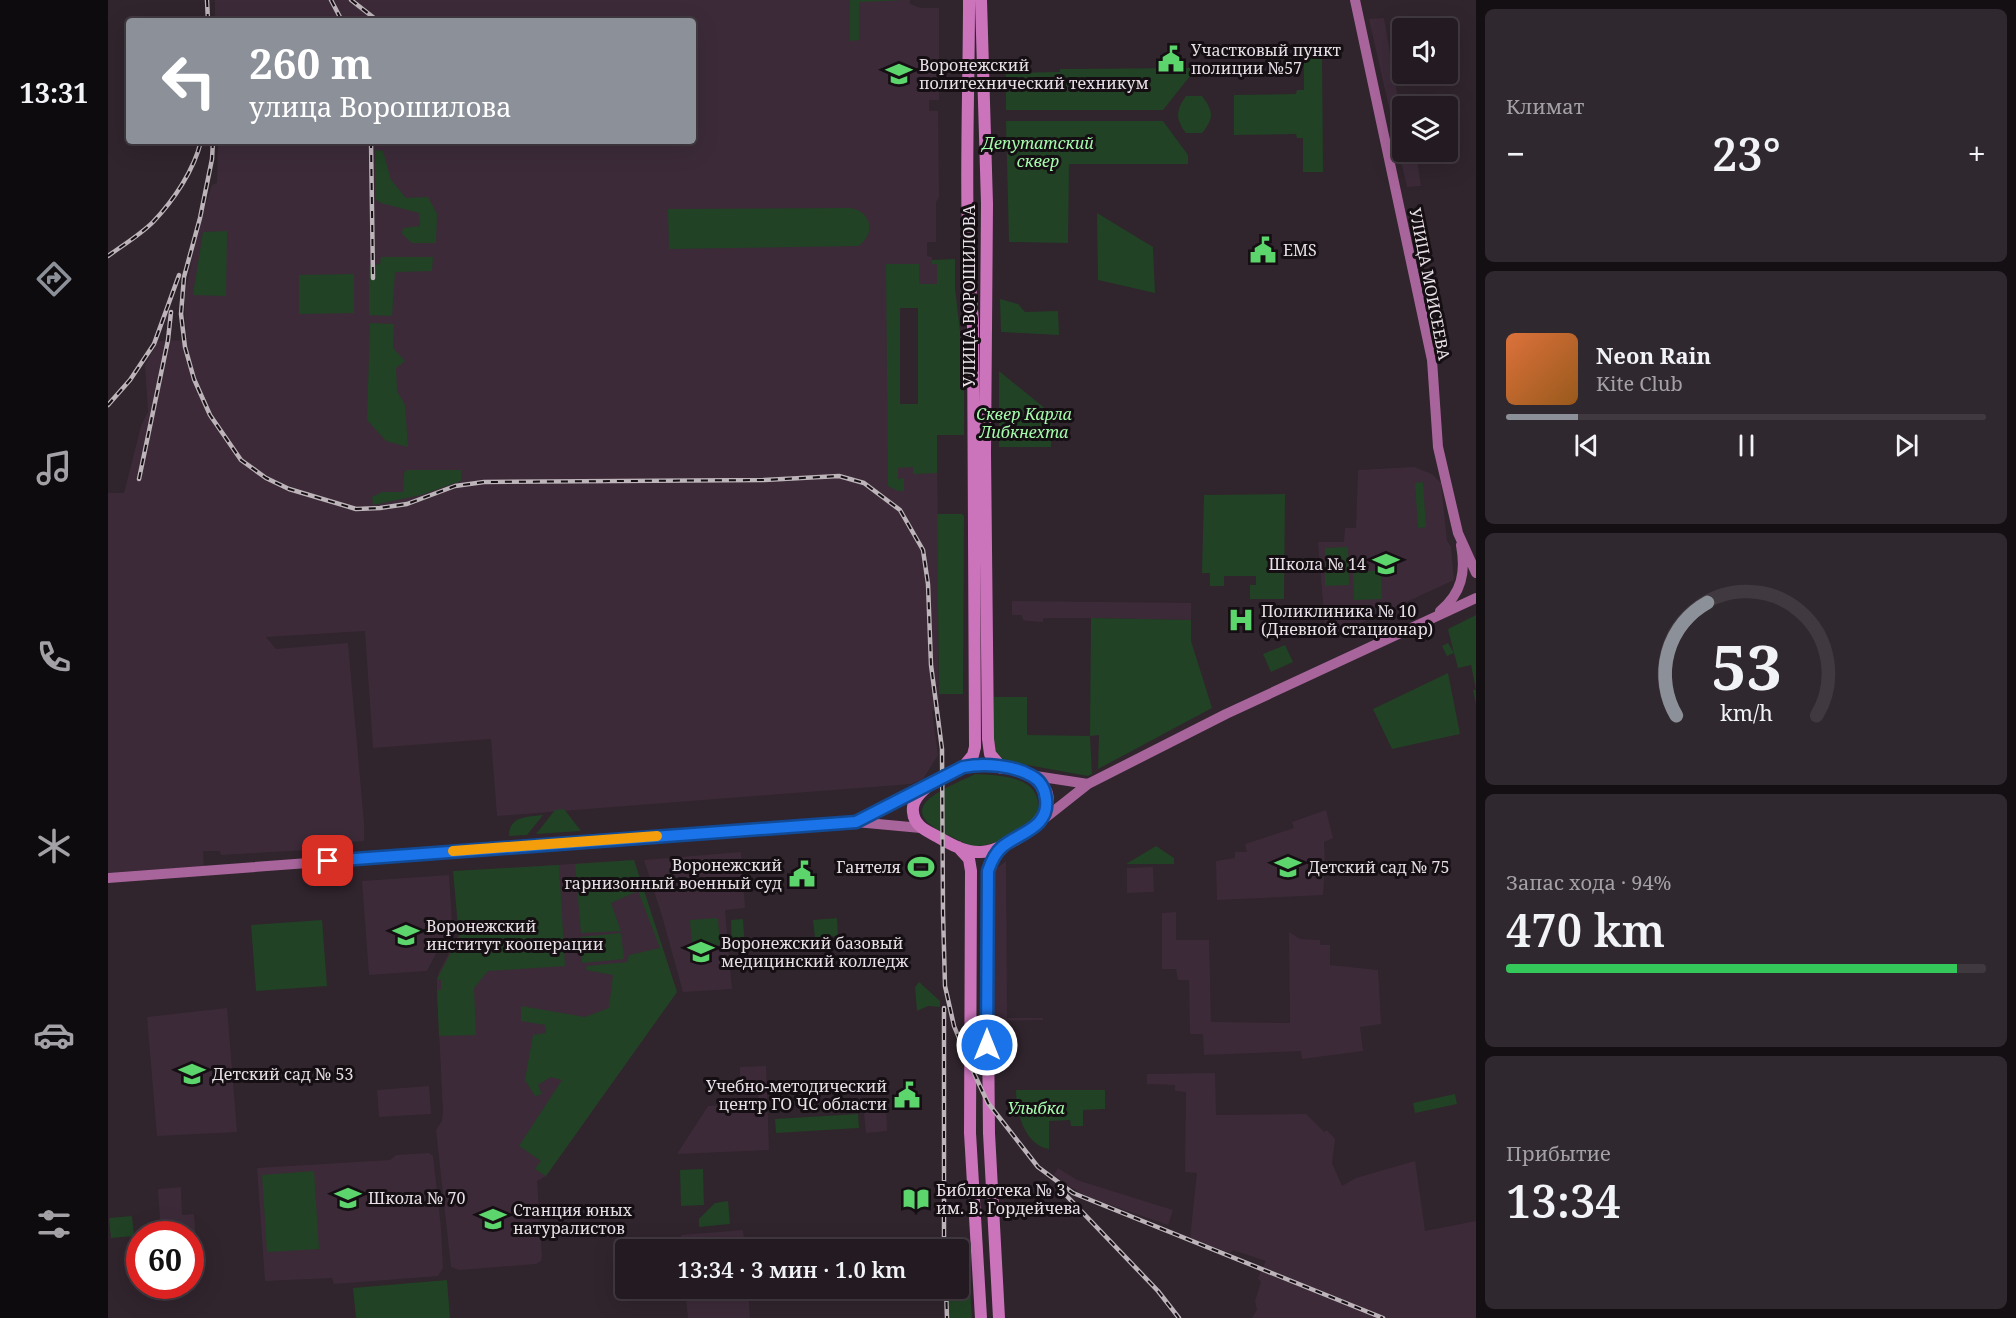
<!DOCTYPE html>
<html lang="ru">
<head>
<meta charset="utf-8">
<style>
  body { margin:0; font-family:"Noto Serif",serif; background:#30282f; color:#f1f3f6; height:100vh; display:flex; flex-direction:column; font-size:22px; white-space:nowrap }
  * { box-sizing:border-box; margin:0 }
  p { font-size:20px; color:#a3a1a5 }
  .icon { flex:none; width:33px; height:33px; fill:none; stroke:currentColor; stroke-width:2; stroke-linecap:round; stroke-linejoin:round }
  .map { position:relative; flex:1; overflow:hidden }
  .sheet { display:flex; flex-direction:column; gap:9px; padding:9px; background:#140f13; width:540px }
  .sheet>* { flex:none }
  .top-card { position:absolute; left:18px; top:18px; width:570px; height:126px; border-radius:6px; box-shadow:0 6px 24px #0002,0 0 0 2px #413940; background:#8c9099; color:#fff; overflow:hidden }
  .buttons { position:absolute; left:1284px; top:18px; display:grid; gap:12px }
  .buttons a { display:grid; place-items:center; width:66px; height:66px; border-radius:6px; background:#241b22; box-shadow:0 6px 24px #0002,0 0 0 2px #413940; font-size:30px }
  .speed { position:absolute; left:18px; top:1221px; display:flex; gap:12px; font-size:30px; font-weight:700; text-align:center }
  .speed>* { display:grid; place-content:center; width:78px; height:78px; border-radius:50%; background:#241b22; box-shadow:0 6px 24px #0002,0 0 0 2px #413940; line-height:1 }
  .speed .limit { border:9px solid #d22; background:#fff; color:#111 }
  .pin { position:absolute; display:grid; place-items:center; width:51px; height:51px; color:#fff; margin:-26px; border-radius:12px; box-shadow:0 3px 9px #0006 }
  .me { position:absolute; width:66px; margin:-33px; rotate:0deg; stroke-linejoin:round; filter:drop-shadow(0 0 4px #0008) }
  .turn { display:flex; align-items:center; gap:21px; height:126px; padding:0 24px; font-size:27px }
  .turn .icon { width:78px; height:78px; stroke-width:2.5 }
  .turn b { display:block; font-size:42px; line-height:51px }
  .big { font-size:45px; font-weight:600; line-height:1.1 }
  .sheet .tile { flex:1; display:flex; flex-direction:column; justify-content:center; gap:9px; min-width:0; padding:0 21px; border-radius:9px; background:#30282f }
  .sheet .dial { align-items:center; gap:0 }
  .dial svg { height:156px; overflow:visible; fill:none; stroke:#413940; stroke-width:7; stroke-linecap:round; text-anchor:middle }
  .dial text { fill:#f1f3f6; stroke:none }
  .song { display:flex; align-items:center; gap:18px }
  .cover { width:72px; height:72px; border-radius:9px; background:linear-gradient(135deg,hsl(20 70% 55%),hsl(30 70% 35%)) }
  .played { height:6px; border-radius:3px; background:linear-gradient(90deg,#8c9099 15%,#413940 15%) }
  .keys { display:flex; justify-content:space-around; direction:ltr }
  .heat { display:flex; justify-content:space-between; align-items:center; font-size:33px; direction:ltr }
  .charge { height:9px; border-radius:4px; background:linear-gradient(90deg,#34c759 94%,#413940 0) }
  .trip { position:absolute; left:507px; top:1239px; width:354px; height:60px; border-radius:6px; background:#241b22; box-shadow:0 6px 24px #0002,0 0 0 2px #413940; font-weight:600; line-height:60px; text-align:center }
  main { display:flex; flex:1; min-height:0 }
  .dock { display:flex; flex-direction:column; width:108px; justify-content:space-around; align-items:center; background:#0e0b0e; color:#a3a1a5 }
  .dock .icon { width:42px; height:42px }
  .dock .selected { color:#8c9099 }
  .dock b { font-size:27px; color:#f1f3f6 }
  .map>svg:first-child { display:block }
</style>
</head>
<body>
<main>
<nav class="dock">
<b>13:31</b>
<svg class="icon selected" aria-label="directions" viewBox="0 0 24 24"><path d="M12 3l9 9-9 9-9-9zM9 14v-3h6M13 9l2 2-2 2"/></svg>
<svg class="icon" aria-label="music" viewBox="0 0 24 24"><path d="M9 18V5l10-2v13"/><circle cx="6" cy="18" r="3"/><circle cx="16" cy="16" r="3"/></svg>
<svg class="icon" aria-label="phone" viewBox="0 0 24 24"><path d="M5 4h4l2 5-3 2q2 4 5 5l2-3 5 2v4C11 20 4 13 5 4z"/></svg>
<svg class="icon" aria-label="climate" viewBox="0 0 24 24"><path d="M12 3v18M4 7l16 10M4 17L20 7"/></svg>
<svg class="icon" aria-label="car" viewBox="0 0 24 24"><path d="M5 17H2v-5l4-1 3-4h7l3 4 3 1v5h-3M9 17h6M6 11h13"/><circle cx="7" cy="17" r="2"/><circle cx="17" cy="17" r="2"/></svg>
<svg class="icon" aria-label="filters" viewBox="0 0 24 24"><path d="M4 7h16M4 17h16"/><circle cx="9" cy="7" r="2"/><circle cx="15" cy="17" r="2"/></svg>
</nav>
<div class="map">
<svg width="1368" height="1318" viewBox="0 0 1368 1318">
  <rect width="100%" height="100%" fill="#30242d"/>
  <path fill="#3c2a38" d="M107 0H802V4L813 8H831V100H821V111H830L831 197 828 202V242H819V256L824 257V264H829V284L792 309V404L829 435 831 707 824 711 830 755 815 779 803 784 389 816 383 739 265 748 257 631 158 637 168 649 240 643 256 823V841L217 844V849L113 855 112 851H95L96 866 0 873V493H16L33 426 40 412 37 365 50 341 79 340 77 318V295L89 232 104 185 109 183 110 141H585V21H107Z
    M1276 18 1290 99 1294 111V152H1308L1313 186 1299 187 1261 19Z
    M1306 467 1324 474 1333 483 1339 541 1343 547 1346 580 1218 639 1210 542H1236L1237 528H1248L1250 470Z
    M904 601 1083 603V620L983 618H935V622L920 621 915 620 914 615H904Z
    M1218 810 1225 838 1216 842 1217 864 1215 895 1109 900 1108 861 1127 858V852H1139L1137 844 1186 828 1184 822Z
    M633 852 637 908 617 910 624 989 575 992 554 916 536 860Z
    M526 860 569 992 438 1176 429 1181 434 1257 433 1261 428 1264 351 1270 343 1267 328 1130 334 1121 335 1112 329 990V979L332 970 385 869Z
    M898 861 899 1018H935V1020L890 1021 886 1017 885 871Z
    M1045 867 1046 892 1019 893V868Z
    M341 875 344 923 319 971 261 975 254 881Z
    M1068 912V940H1101L1103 1022 1182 1023 1181 932 1192 939 1212 940V945H1222V965L1270 970 1273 1024 1252 1027 1255 1051 1194 1059 1193 1051 1096 1055 1095 1034H1082L1081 980H1070L1068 969H1054V913Z
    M119 1008 129 1132 49 1136 39 1017Z
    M658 1066 661 1150 569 1154 600 1106 651 1103 650 1094 635 1095V1086H632V1067Z
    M1107 1073 1108 1115 1198 1114 1216 1132 1219 1130 1227 1139 1224 1163 1234 1186 1248 1178 1307 1161 1317 1231 1368 1221V1318H1144L1149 1310 1147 1301 1153 1282 1150 1278 1158 1261 1125 1250 1122 1253 1082 1238 1089 1173 1077 1172 1078 1092 1067 1091V1085L1039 1084V1074Z
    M321 1086 323 1114 271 1117 269 1090Z
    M768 1104H778L779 1131 758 1133 756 1112Z
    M321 1153 325 1156 333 1228 335 1268 330 1276 226 1284 224 1278 157 1281 149 1168 282 1160 288 1155Z
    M950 1168 969 1180 1065 1210 1060 1225 980 1197 959 1185 946 1175Z
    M73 1187 74 1215 86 1214 91 1282 83 1283 82 1234H53L50 1189Z
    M635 1230 637 1249H574L573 1235Z
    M577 1289H640L642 1318H580Z"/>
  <path fill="#214224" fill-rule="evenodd" d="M742 0H798L751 2V40L742 41Z
    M1196 54H1214L1215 172H1195V138H1189L1188 134 1126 135V95L1188 94 1189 90H1196Z
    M1082 68V76L1055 110H898V73L952 72V69Z
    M1078 96H1094C1106 112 1106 118 1094 133H1078C1067 119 1068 110 1078 96Z
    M898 121H1055L1080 155V164H961L960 243 901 242Z
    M267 150 275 151 283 180 298 198 320 197 329 214 328 243H304L294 234 295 228 312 226 311 213 273 203 267 199Z
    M742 208C764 211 768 235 750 246L561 249 560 209Z
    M989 213 1045 247 1047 293 990 280Z
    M119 231 118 296 85 295 95 232Z
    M273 257H325L324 271 287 272 284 316 261 315V265L272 264Z
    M847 259V288L852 331V377L856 388V435H829V473L805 474V467L790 468V479L796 478V491H790L780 486 778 264H811V284H829V264H824V260ZM792 308H810V404H792Z
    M246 274V313L191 314V275Z
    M892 299 910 304 917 312 950 311 951 335 893 332Z
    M262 323 286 324 285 348 297 361 288 368 289 391 297 405 300 447 278 441 259 420Z
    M891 371 944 414 943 447H891Z
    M299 470H353V481L313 495 265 505 264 497 274 492H295L296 473Z
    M1315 482 1318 527 1310 528 1307 483Z
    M1177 494 1176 599H1142V585H1148V576H1116V586H1102V573H1094L1096 495Z
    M829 514H854L856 516 855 694H831Z
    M1240 547 1241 585 1217 586V548Z
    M1245 571H1273L1274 599 1246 600Z
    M1368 615V705L1365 690H1368L1363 665 1350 668 1346 653 1339 656 1334 646 1340 643 1346 653 1340 629Z
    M983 618 1083 620V641L1104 708 990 769 991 735 982 736 984 774 980 776 897 761 889 755 885 748 886 697H919V735L982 736Z
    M1177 645 1185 662 1163 672 1155 654Z
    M1340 673 1352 734 1284 749 1265 709Z
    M867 774C885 775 920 775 928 795 931 802 932 811 928 817 919 831 883 847 867 846 860 846 853 841 846 838 832 831 799 818 822 798 835 788 853 781 867 774Z
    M456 809 473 831 428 834 447 810Z
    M435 815 419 835 401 836C401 816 419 817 435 815Z
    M1048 846 1066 858V864H1018Z
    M526 860 569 992 438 1176 427 1169 433 1161 411 1146 454 1080 443 1077 430 1085 434 1094 427 1096 417 1080 425 1035 438 1033 437 1025 413 1021V1006L477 1017 501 1008 505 975 478 970 479 966 519 962 521 955 552 948 530 891 503 903 513 931 473 933 467 864Z
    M451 865 457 966 380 971 366 988 368 1035 331 1036 329 990H333V980L329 979 351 937 345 871Z
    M610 918 612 945 584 947 582 920Z
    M729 918 730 936 707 938 705 920Z
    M635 919 637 949 624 950 623 920Z
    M214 920 219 986 148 991 143 925Z
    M513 933 516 959 474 963 472 937Z
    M811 982 832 1001V1007L820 1006 809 1011 807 987Z
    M908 1090H997V1109L975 1110V1126H963L962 1120 941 1121V1149C916 1145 908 1111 908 1090Z
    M1347 1094 1349 1104 1307 1113 1305 1103Z
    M750 1114 751 1128 668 1133 667 1119Z
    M595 1169 596 1205 573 1206 572 1170Z
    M206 1171 211 1249 159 1252 154 1175Z
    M620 1201 622 1224 591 1227V1219L607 1203Z
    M24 1216 26 1236 3 1238 1 1218Z
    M859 1243 864 1318H838V1289L850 1288V1250L838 1249Z
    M339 1280 342 1318H248L245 1288Z"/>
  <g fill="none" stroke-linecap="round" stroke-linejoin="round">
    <path stroke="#a8659b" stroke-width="10" d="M1247 0 1324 360 1330 447 1350 533 1368 573
      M1332 611C1354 593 1358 572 1353 545
      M921 775 980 784
      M749 822 816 789
      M932 822 980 784 1118 714 1368 598
      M0 878 748 822 813 828"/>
    <path stroke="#cb74bb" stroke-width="12" d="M873 0 879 204 877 453 880 739 882 754 894 768
      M875 765C890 766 911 768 924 776 957 796 931 827 907 840 897 845 885 852 873 852 858 853 842 844 830 837 819 831 806 826 805 812 802 792 839 772 856 767 862 765 869 765 875 765Z
      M855 767 865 755 867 747 865 321C855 214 861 107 861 0
      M850 847 861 859 863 871 862 1133 873 1318
      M891 1318 881 1133 879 921 880 871 885 859 894 847"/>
    <g stroke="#bdb4ba" stroke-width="4.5">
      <path id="rail" d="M99 0 100 21
        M223 0 234 21
        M243 0 270 21
        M105 141 104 159 92 218 76 277 73 314 77 347 86 379 102 415 133 460 158 478 181 489 248 509 272 508 299 504 347 486 376 482 656 480 731 476 756 483 792 510 815 550 820 584 823 665 834 749 835 913 837 986 846 1026 863 1067 880 1103 930 1167 965 1193 1275 1318
        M263 141 265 278
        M0 256C15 245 32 235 45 222 66 200 86 170 93 141
        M0 405 22 380 46 344 71 275
        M31 479 60 340 63 312
        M953 1190 1050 1291 1071 1318
        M836 1250V1008
        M838 1288 839 1318"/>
    </g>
    <use href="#rail" stroke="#150f13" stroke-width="2" stroke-dasharray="7" stroke-linecap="butt"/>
  </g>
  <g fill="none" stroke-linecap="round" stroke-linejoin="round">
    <g stroke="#114b97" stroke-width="15">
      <path id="route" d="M220 861 748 822 855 767C876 763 905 765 924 776 933 781 937 789 938 799 942 828 910 833 894 847 887 853 883 862 880 871L879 1045"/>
    </g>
    <use href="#route" stroke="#1a73e8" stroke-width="10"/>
    <path stroke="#f59e0b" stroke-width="10" d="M345 851 549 836"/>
  </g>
  <defs>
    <g id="civic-bare" transform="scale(2.07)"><path d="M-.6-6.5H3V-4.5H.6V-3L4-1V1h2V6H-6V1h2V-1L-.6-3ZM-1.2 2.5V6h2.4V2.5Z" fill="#5cd56d" stroke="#150f13" stroke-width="2.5" paint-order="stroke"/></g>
    <g id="university-bare" transform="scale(2.07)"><path d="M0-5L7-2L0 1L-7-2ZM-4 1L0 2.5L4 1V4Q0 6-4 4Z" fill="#5cd56d" stroke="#150f13" stroke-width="2.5" paint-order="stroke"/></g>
    <g id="school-bare" transform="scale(2.07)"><path d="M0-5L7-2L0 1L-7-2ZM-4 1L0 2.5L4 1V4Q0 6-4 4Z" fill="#5cd56d" stroke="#150f13" stroke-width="2.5" paint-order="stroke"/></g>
    <g id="hospital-bare" transform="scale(2.07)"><path d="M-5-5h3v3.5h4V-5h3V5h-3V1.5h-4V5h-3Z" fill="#5cd56d" stroke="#150f13" stroke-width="2.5" paint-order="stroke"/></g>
    <g id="stadium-bare" transform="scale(2.07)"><path d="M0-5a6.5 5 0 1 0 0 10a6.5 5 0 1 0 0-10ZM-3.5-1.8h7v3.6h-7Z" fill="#5cd56d" stroke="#150f13" stroke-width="2.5" paint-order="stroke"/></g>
    <g id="library-bare" transform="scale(2.07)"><path d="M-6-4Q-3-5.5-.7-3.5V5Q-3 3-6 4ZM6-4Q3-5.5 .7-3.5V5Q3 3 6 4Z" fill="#5cd56d" stroke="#150f13" stroke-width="2.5" paint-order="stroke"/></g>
  </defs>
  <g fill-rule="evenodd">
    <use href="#civic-bare" x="1063" y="59"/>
    <use href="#university-bare" x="791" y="74"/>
    <use href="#civic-bare" x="1155" y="250"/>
    <use href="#school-bare" x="1278" y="564"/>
    <use href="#hospital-bare" x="1133" y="620"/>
    <use href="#stadium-bare" x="813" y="867"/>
    <use href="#school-bare" x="1180" y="867"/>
    <use href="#civic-bare" x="694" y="874"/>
    <use href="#university-bare" x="298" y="935"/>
    <use href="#university-bare" x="593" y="952"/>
    <use href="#school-bare" x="84" y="1074"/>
    <use href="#civic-bare" x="799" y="1095"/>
    <use href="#school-bare" x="240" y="1198"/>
    <use href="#library-bare" x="808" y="1199"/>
    <use href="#school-bare" x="385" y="1219"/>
  </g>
  <g text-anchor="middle" stroke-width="6" stroke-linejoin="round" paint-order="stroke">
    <g font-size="16" fill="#e8e0e6" stroke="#150f13" text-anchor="start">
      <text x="1083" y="56">Участковый пункт<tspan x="1083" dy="18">полиции №57</tspan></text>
      <text x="811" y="71">Воронежский<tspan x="811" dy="18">политехнический техникум</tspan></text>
      <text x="1175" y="256">EMS</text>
      <text x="1258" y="570" text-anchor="end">Школа № 14</text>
      <text x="1153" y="617">Поликлиника № 10<tspan x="1153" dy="18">(Дневной стационар)</tspan></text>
      <text x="674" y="871" text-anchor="end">Воронежский<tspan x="674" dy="18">гарнизонный военный суд</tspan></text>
      <text x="793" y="873" text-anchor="end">Гантеля</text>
      <text x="1200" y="873">Детский сад № 75</text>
      <text x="318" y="932">Воронежский<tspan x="318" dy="18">институт кооперации</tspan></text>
      <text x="613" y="949">Воронежский базовый<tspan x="613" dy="18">медицинский колледж</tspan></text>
      <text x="104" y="1080">Детский сад № 53</text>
      <text x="779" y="1092" text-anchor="end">Учебно-методический<tspan x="779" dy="18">центр ГО ЧС области</tspan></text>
      <text x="828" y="1196">Библиотека № 3<tspan x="828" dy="18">им. В. Гордейчева</tspan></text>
      <text x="260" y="1204">Школа № 70</text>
      <text x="405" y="1216">Станция юных<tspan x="405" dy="18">натуралистов</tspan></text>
    </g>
    <g font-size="16" font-style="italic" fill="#a5fbac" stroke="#150f13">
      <text x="930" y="149">Депутатский<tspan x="930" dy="18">сквер</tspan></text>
      <text x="916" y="420">Сквер Карла<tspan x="916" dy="18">Либкнехта</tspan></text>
      <text x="928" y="1114">Улыбка</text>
    </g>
    <g font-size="16" fill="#e8e0e6" stroke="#150f13">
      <text transform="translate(1322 284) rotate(79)" y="6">УЛИЦА МОИСЕЕВА</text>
      <text transform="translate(861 296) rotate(-90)" y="6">УЛИЦА ВОРОШИЛОВА</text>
    </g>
  </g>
</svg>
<div class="buttons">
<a><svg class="icon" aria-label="sound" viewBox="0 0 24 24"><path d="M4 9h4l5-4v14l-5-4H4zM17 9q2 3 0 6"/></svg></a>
<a><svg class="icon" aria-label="layers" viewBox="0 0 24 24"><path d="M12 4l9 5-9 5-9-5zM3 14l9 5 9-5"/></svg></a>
</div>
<div class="speed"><div class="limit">60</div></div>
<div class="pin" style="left:220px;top:861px;background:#d93025"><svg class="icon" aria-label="arrive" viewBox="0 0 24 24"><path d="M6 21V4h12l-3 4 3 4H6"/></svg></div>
<svg class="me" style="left:879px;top:1045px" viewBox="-20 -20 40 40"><circle r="17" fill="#1a73e8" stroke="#fff" stroke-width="3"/><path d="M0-11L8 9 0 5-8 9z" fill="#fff"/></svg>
<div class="trip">13:34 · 3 мин · 1.0 km</div>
<div class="top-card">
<div class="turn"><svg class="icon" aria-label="left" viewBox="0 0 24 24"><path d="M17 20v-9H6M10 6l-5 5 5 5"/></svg><div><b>260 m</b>улица Ворошилова</div></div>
</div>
</div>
<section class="sheet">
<div class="tile"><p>Климат</p>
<div class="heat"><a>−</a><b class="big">23°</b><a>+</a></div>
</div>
<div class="tile">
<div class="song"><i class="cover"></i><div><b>Neon Rain</b><p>Kite Club</p></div></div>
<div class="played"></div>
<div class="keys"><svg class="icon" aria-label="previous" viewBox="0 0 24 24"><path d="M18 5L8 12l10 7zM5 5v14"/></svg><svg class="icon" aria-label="pause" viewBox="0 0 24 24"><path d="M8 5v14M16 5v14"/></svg><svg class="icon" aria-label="next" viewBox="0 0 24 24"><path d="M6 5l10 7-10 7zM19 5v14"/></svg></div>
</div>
<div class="tile dial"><svg viewBox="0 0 100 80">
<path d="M14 69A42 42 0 1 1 86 69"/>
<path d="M14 69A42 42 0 0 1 30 11" stroke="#8c9099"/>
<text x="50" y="56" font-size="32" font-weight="700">53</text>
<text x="50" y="72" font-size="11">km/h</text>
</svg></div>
<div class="tile"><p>Запас хода · 94%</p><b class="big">470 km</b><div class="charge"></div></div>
<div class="tile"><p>Прибытие</p><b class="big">13:34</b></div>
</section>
</main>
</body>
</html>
